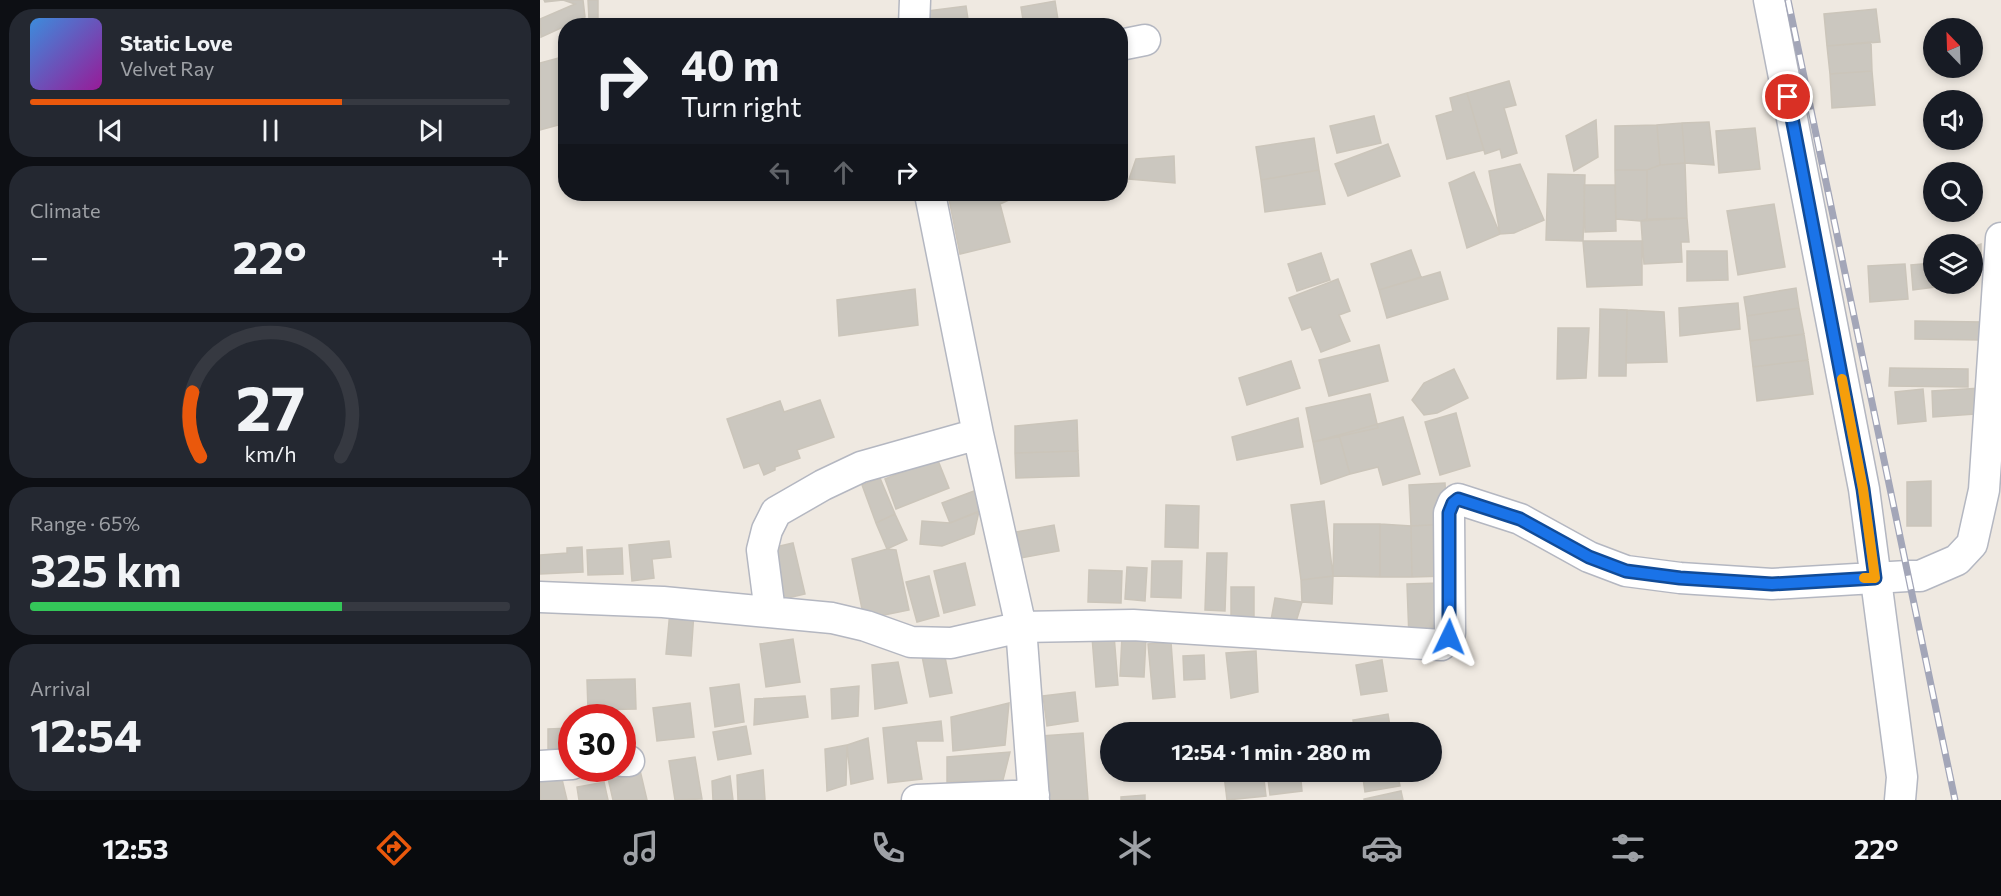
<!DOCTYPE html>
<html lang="en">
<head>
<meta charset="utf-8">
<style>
  body { margin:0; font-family:Commissioner,sans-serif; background:#242831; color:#f1f3f6; height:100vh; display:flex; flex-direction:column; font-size:22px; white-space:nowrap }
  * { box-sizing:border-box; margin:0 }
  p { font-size:20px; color:#9ea1a6 }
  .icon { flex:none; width:33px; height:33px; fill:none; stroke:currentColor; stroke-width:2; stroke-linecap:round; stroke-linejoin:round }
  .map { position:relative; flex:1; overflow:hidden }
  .side { display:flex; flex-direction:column; gap:9px; padding:9px; background:#0d0f14; width:540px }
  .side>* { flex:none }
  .banner { position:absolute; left:18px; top:18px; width:570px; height:183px; border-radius:24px; box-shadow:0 3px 9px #0003; background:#171b24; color:#f1f3f6; overflow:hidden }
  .needle { width:39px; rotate:337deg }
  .controls { position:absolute; left:1383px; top:18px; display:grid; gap:12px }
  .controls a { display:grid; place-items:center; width:60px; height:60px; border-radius:50%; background:#171b24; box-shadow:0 3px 9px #0003; font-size:30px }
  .speed { position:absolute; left:18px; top:704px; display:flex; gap:12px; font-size:30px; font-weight:700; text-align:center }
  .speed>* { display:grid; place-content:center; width:78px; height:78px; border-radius:50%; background:#171b24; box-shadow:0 3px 9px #0003; line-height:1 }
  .speed .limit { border:9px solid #d22; background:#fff; color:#111 }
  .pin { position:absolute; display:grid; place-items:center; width:51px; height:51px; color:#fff; margin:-26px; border:3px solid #fff; border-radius:50%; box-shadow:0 2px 6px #0007 }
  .me { position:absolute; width:66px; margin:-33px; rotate:2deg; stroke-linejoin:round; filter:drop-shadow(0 0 4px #0008) }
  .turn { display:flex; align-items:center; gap:21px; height:126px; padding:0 24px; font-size:27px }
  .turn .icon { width:78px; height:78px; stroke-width:2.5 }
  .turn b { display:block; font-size:42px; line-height:51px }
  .lanes { display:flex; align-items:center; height:57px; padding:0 24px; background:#0003; justify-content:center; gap:30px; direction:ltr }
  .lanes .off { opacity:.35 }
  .big { font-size:45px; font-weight:700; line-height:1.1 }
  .side .card { flex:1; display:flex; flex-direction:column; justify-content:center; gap:9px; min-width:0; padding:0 21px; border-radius:24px; background:#242831 }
  .side .dial { align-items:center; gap:0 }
  .dial svg { height:156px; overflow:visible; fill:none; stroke:#363941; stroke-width:7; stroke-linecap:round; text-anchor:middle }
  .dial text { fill:#f1f3f6; stroke:none }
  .song { display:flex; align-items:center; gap:18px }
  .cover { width:72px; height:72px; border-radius:9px; background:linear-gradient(135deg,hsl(210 70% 55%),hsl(300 70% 35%)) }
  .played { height:6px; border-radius:3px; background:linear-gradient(90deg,#ea580c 65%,#363941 65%) }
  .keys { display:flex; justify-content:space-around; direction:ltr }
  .heat { display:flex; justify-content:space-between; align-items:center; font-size:33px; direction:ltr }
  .charge { height:9px; border-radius:4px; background:linear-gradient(90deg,#34c759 65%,#363941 0) }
  .trip { position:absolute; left:560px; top:722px; width:342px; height:60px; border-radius:30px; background:#171b24; box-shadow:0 3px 9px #0003; font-weight:700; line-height:60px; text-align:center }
  .menu { display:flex; height:96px; justify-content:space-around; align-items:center; background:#090b0e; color:#9ea1a6 }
  .menu .icon { width:42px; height:42px }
  .menu .on { color:#ea580c }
  .menu b { font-size:27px; color:#f1f3f6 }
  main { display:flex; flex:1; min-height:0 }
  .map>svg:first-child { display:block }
</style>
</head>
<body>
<main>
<section class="side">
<div class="card">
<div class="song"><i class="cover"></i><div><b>Static Love</b><p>Velvet Ray</p></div></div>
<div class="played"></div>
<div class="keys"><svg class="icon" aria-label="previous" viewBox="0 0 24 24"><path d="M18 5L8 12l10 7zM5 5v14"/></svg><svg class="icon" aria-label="pause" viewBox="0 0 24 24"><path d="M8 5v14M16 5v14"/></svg><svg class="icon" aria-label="next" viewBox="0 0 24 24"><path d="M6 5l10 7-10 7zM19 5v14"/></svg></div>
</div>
<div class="card"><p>Climate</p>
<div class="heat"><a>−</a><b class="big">22°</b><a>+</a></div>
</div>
<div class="card dial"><svg viewBox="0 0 100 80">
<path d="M14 69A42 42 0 1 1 86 69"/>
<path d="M14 69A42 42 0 0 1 10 36" stroke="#ea580c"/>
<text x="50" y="56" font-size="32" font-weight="700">27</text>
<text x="50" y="72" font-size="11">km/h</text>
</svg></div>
<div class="card"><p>Range · 65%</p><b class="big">325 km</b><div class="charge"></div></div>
<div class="card"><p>Arrival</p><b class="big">12:54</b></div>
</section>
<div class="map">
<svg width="1461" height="800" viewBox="0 0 1461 800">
  <rect width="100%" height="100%" fill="#efe9e1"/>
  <path fill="#cbc7bf" stroke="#cbc5ba" stroke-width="1.5" d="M4 0H43L45 17 1 37 0 19 35 4 23 0 5 2Z
    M48 0H58V18L49 19Z
    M515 1 519 26H484L481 7Z
    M426 6 429 26H382L380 12Z
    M1336 9 1340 42 1287 46 1284 14Z
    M1331 42 1332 71 1290 74 1287 46Z
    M26 56V123L0 130V63Z
    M1332 71 1335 105 1292 108 1290 74Z
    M969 81 976 105 964 108 977 153 962 158 960 149 945 154 927 93Z
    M927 93 944 150 907 159 896 116 913 111 910 98Z
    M834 116 841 143 797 153 790 126Z
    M1056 120 1058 157 1034 171 1026 136Z
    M1169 122 1174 165 1145 163 1142 123Z
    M1142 123 1145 163 1120 165 1117 125Z
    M1117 125 1120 165 1107 170H1075V126Z
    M1215 128 1220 169 1179 173 1176 131Z
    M774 138 779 170 721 180 716 147Z
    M848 144 860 176 808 196 795 164Z
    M634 156 635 183 589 179 596 159Z
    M1145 163 1147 218 1107 219V170L1120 165Z
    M980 164 1004 220 974 233 960 234 949 171Z
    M779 170 785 204 725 212 721 180Z
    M1075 170H1107V219L1101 221 1076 219Z
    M934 172 960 234 927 248 909 183Z
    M1008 174 1045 175 1043 241 1006 240Z
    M1044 185H1075L1076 231 1045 232Z
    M408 194H470L471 199 460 204 470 242 420 254Z
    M1234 204 1245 267 1198 275 1187 211Z
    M1147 218 1149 242H1141L1142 262 1104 264 1101 221Z
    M1043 241H1102V285L1047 287Z
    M1441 244V272H1432V247Z
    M871 250 881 277 839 290 831 264Z
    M1147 251H1187L1188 280 1147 281Z
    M781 253 790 280 757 291 748 264Z
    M1393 263 1394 284H1395V287L1373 290 1371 265Z
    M1365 264 1368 299 1330 302 1328 266Z
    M900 272 908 299 847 318 839 290Z
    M798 279 810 311 799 315 810 341 781 352 771 327 762 330 749 298Z
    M1256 288 1259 308 1207 316 1204 297Z
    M375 289 378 325 299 336 297 300Z
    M1198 303 1200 329 1140 336 1139 308Z
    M1259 308 1264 334 1210 341 1207 316Z
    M1060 309 1087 310 1086 376H1059Z
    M1087 310 1124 312 1127 362 1086 363Z
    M1375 321 1443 322 1442 340 1375 339Z
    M1018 328H1049L1046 378 1017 379Z
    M1264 334 1268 360 1213 367 1210 341Z
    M839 345 848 381 789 396 779 360Z
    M1268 360 1273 394 1217 401 1213 367Z
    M751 361 760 388 707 405 699 378Z
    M1350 368 1428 369V387L1349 386Z
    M914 369 928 398 897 413 884 415 872 400 884 383Z
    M1441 388 1435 414 1393 417 1392 391Z
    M1383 389 1386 421 1358 424 1355 392Z
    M830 394 838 428 773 442 766 408Z
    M280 400 294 437 257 450 260 458 235 467V470L224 475 219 463 204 468 187 419 240 401 244 412Z
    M916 413 930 466 900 475 885 422Z
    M863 417 880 474 843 485 838 467 810 474 799 435Z
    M758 418 763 447 697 460 692 437Z
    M537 420 538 451 475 453V426Z
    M799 435 810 474 781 484 773 442Z
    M538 451 539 476 476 478 475 453Z
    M397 458 409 488 356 509 345 479Z
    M340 478 355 514 336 523 322 485Z
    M1391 481V526H1367V482Z
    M905 483 907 524 871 526 869 485Z
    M442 488 449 508 410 523 402 503Z
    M784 501 793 576 761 580 751 505Z
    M626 505 659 506 658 548 625 547Z
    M439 511 434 534 402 546 380 544 382 521 410 523Z
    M355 514 367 540 347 549 336 523Z
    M794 524H840V577L793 576Z
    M840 524 871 526 872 577H840Z
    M907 524V576L872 577 871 526Z
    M514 525 519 551 481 558 476 532Z
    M129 541 131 557 112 559 114 578 92 581 89 545Z
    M253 543 265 594 239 600 227 549Z
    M42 547 43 572 0 574V555L27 553V548Z
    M82 548 83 574 48 575 47 550Z
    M347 549 356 550 369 610 324 619 312 559Z
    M667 553H687L685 611 665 610Z
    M612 561H642L641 598 611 597Z
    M425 563 435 605 404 613 394 571Z
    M587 567 607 568 605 601 585 599Z
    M549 570 582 571 581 603 548 602Z
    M389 576 399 616 377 622 366 582Z
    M793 576 792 604 762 602 761 580Z
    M899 583 902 637 869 638 867 584Z
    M691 587H714V622H691Z
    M735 598 762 602 756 622 731 620Z
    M130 611 154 612 151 656 126 654Z
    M574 635 578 685 556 687 552 637Z
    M582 637 606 638 604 677 580 676Z
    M253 639 260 682 226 687 220 644Z
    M631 642 635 697 613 699 608 644Z
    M716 651 718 692 691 698 686 653Z
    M404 652 412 693 390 697 382 656Z
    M664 655 665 679 644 680 643 656Z
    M842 660 847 691 821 695 816 665Z
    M358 662 367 703 335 709 332 665Z
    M95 679 96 709 48 710 47 680Z
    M199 684 204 722 175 727 170 688Z
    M319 686 318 716 292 719 291 689Z
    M535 692 538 721 507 726 503 696Z
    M265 696 268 717 214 725 215 699Z
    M150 703 154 737 117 741 113 708Z
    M469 703 465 745 413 751 411 717Z
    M848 714 851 732H815L813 720Z
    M401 721 403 741H376L382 779 348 783 343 728Z
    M646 725V732H621V727Z
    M206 726 211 754 178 760 173 732Z
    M32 728V748L8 749V729Z
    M543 733 548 800H506L501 736Z
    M328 738 333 779 311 784 307 745Z
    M307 745 306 785 287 791 285 749Z
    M470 752 463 780 407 782V757Z
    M155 757 162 799 135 800 129 761Z
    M99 766 107 800H73L67 774Z
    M223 770 225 800H198L197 775Z
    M20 771 27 800H0V776Z
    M656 771H679L680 779 657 780Z
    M713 771H723L726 796 687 800 684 775Z
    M727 771H760L762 791 730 795Z
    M822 771H857L860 786 825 792Z
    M190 776 193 800H173L172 781Z
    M64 782 68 800H39L37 787Z
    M861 791 863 800H824V799Z
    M605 795V800H581V797Z"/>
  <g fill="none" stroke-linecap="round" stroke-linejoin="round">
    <g stroke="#b4b7c1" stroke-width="33">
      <path id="minor" d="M1229 0 1324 489 1362 777 1360 800
        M374 26 375 0
        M580 45 605 40
        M390 194 438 434 481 627 494 800
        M0 597 123 602 292 618 326 626 371 642 411 643 481 627 593 625 901 645 906 641 910 633 909 513 913 503 918 499 980 519 1049 557 1086 571 1140 578 1232 584 1368 576H1380L1417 560 1432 544 1444 490 1461 238
        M230 612 222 550 227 530 236 512 283 485 321 467 438 434
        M82 761H89
        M0 766 32 764
        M377 800 494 795"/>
    </g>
    <use href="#minor" stroke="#fff" stroke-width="30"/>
    <g stroke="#a3a6b8" stroke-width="7">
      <path id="rail" d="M1248 0 1415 800"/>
    </g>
    <use href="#rail" stroke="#fff" stroke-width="4.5" stroke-dasharray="14" stroke-linecap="butt"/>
  </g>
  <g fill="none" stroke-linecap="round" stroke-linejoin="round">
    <g stroke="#114b97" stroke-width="15">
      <path id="route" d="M909 637V513L913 503 918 499 980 519 1049 557 1086 571 1140 578 1232 584 1335 578 1323 489 1248 97"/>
    </g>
    <use href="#route" stroke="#1a73e8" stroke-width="10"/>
    <path stroke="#f59e0b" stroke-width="10" d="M1302 379 1323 489 1335 578H1324"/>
  </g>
</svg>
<div class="controls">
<a><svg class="needle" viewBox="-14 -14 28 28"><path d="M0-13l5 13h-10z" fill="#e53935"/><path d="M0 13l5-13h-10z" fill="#9ea1a6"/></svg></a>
<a><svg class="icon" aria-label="sound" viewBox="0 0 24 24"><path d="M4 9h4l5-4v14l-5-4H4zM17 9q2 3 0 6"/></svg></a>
<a><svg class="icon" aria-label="search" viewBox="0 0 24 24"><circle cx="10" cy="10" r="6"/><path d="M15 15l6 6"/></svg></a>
<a><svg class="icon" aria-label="layers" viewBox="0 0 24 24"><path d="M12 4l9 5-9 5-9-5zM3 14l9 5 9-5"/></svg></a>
</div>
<div class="speed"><div class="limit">30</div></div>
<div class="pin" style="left:1248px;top:97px;background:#d93025"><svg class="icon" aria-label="arrive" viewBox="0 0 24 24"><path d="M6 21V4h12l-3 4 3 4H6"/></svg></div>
<svg class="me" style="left:909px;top:637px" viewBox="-20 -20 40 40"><path d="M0-17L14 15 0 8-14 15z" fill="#1a73e8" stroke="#fff" stroke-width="4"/></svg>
<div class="trip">12:54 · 1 min · 280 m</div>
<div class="banner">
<div class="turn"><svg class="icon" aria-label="right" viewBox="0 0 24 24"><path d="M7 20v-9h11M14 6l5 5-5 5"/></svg><div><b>40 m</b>Turn right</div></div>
<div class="lanes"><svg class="icon off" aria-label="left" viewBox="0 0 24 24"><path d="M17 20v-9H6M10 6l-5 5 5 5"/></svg><svg class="icon off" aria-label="ahead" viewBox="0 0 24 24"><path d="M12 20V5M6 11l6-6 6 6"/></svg><svg class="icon" aria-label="right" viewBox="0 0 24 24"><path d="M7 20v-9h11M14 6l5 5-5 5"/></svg></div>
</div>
</div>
</main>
<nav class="menu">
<b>12:53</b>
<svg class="icon on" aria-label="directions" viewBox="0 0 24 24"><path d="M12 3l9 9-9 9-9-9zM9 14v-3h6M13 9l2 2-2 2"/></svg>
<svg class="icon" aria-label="music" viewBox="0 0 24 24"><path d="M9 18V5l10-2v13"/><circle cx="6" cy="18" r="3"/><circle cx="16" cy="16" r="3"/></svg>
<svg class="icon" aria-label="phone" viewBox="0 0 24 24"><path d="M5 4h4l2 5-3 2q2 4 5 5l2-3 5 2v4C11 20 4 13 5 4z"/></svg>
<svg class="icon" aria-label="climate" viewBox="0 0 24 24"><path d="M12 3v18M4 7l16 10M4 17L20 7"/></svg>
<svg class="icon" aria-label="car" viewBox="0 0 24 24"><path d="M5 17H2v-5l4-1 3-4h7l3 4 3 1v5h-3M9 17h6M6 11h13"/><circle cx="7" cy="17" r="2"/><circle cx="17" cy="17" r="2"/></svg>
<svg class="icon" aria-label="filters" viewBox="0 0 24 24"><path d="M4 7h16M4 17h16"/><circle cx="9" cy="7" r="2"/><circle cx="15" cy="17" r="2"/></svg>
<b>22°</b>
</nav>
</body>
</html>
